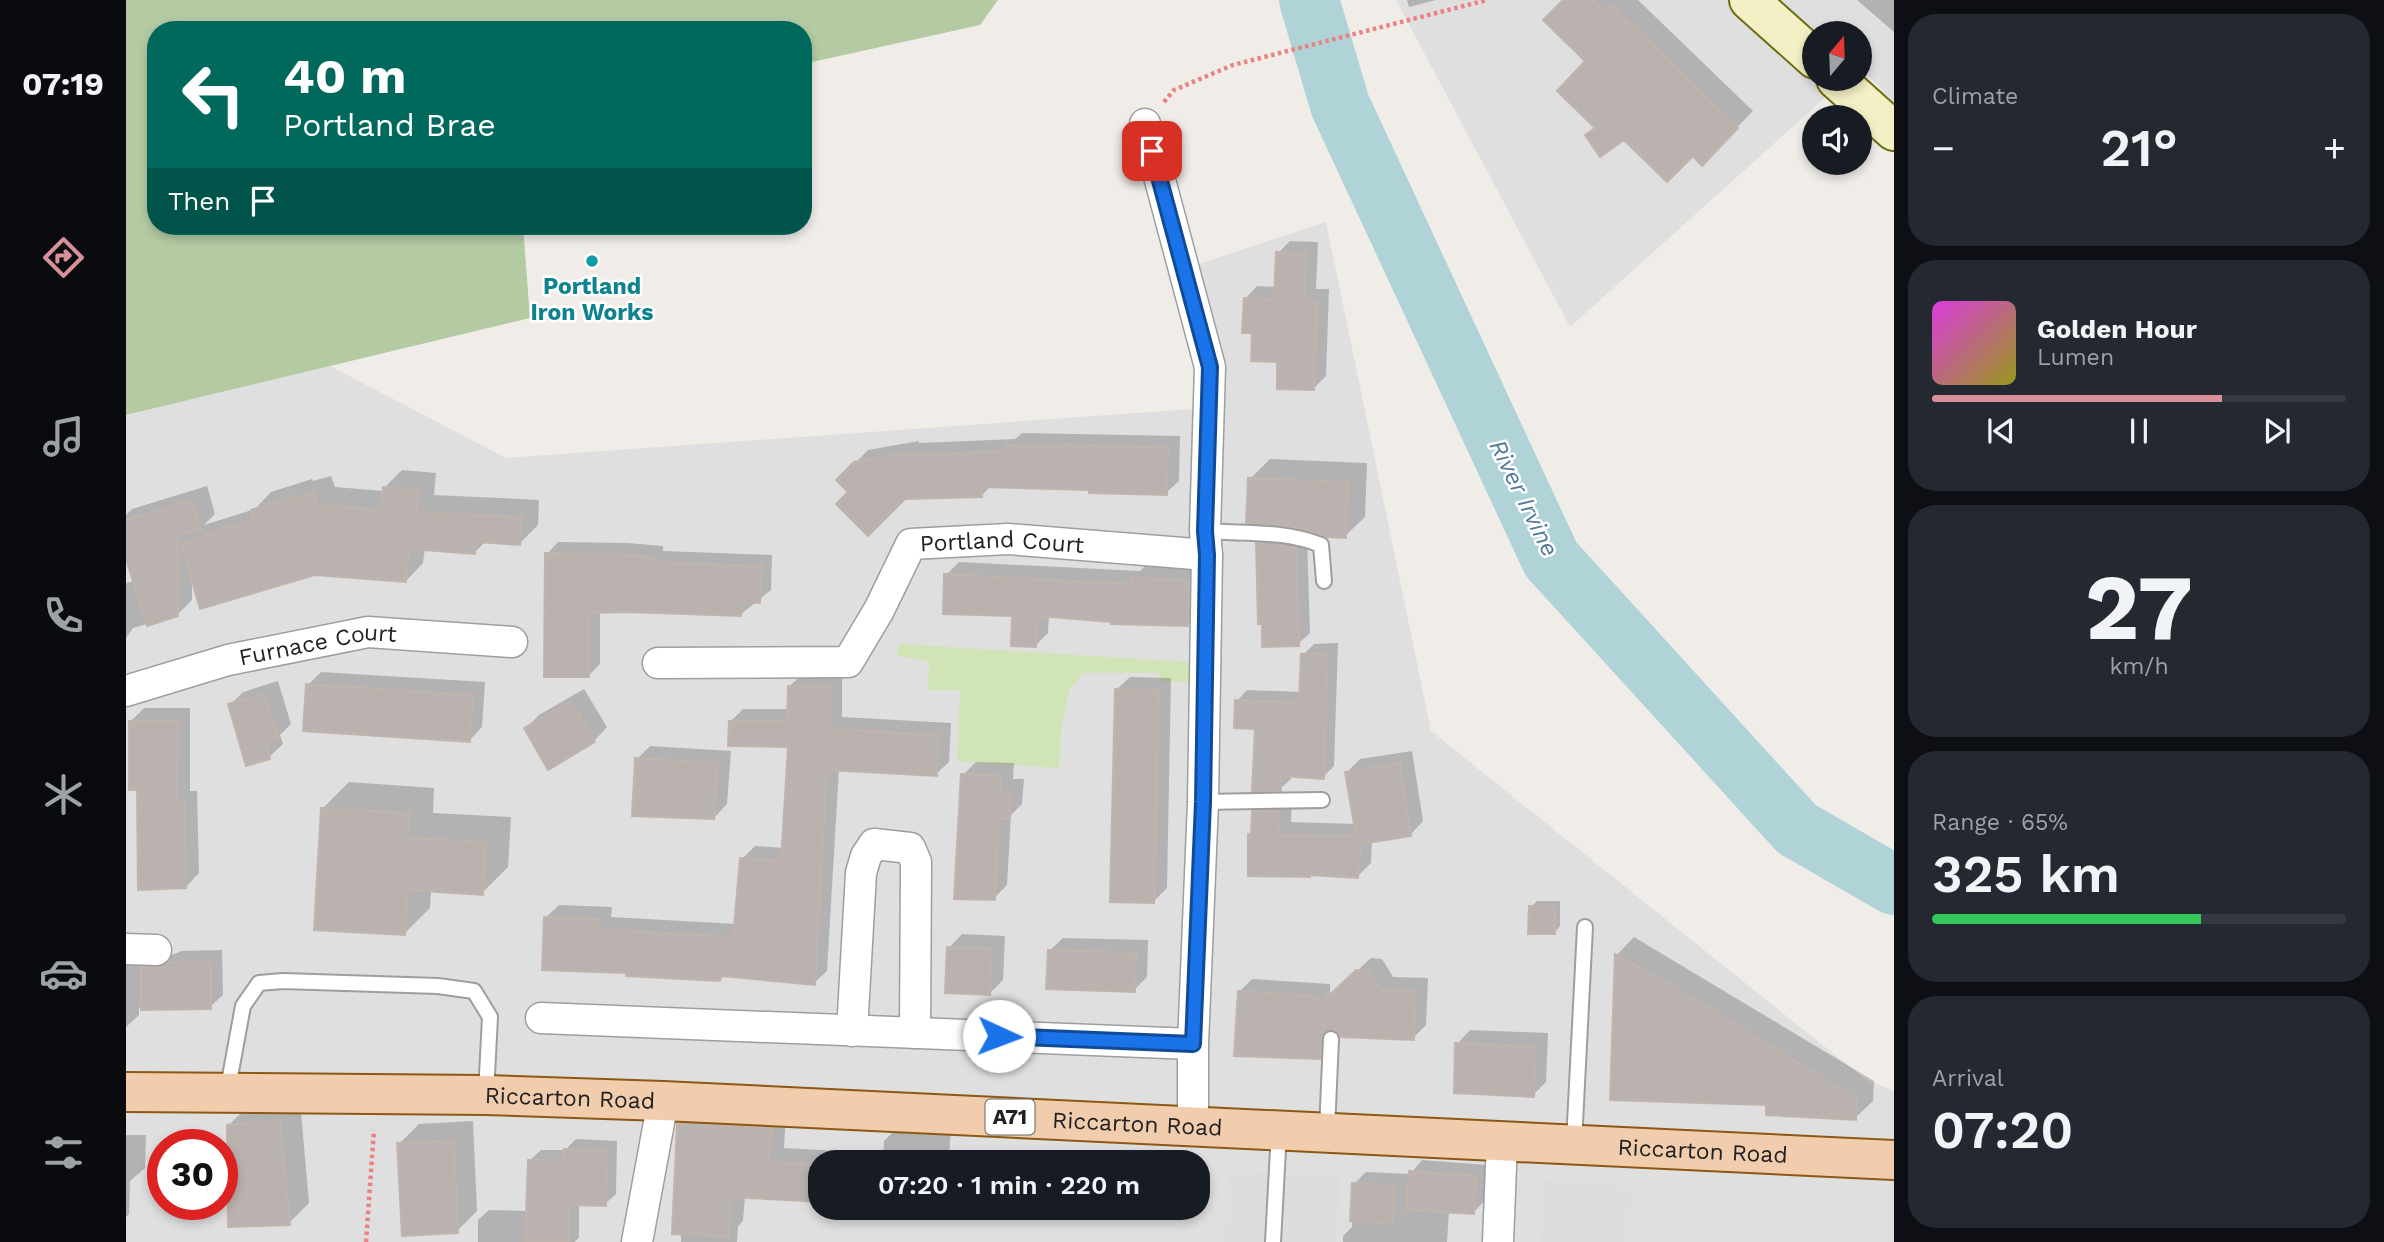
<!DOCTYPE html>
<html lang="en">
<head>
<meta charset="utf-8">
<style>
  body { margin:0; font-family:"Work Sans",sans-serif; background:#242831; color:#f1f3f6; height:100vh; display:flex; flex-direction:column; font-size:26px; white-space:nowrap }
  * { box-sizing:border-box; margin:0 }
  p { font-size:23px; color:#9ea1a6 }
  .icon { flex:none; width:38px; height:38px; fill:none; stroke:currentColor; stroke-width:2; stroke-linecap:round; stroke-linejoin:round }
  .map { position:relative; flex:1; overflow:hidden }
  .side { display:flex; flex-direction:column; gap:14px; padding:14px; background:#0d0f14; width:490px }
  .side>* { flex:none }
  .top-card { position:absolute; left:21px; top:21px; width:665px; height:214px; border-radius:28px; box-shadow:0 4px 10px #0003; background:#00695c; color:#fff; overflow:hidden }
  .needle { width:46px; rotate:19deg }
  .buttons { position:absolute; left:1676px; top:21px; display:grid; gap:14px }
  .buttons a { display:grid; place-items:center; width:70px; height:70px; border-radius:50%; background:#171b24; box-shadow:0 4px 10px #0003; font-size:35px }
  .speed { position:absolute; left:21px; top:1129px; display:flex; gap:14px; font-size:35px; font-weight:700; text-align:center }
  .speed>* { display:grid; place-content:center; width:91px; height:91px; border-radius:50%; background:#171b24; box-shadow:0 4px 10px #0003; line-height:1 }
  .speed .limit { border:10px solid #d22; background:#fff; color:#111 }
  .pin { position:absolute; display:grid; place-items:center; width:60px; height:60px; color:#fff; margin:-30px; border-radius:14px; box-shadow:0 4px 10px #0006 }
  .me { position:absolute; width:77px; margin:-38px; rotate:92deg; stroke-linejoin:round; filter:drop-shadow(0 0 5px #0008) }
  .turn { display:flex; align-items:center; gap:24px; height:147px; padding:0 21px; font-size:32px }
  .turn .icon { width:91px; height:91px; stroke-width:2.5 }
  .turn b { display:block; font-size:49px; line-height:60px }
  .then { display:flex; align-items:center; height:66px; padding:0 21px; background:#0003; gap:14px; font-size:26px }
  .big { font-size:52px; font-weight:600; line-height:1.1 }
  .side .tile { flex:1; display:flex; flex-direction:column; justify-content:center; gap:10px; min-width:0; padding:0 24px; border-radius:28px; background:#242831 }
  .side .dial { align-items:center; gap:0 }
  .dial b { font-size:91px; line-height:1 }
  .song { display:flex; align-items:center; gap:21px }
  .cover { width:84px; height:84px; border-radius:10px; background:linear-gradient(135deg,hsl(300 70% 55%),hsl(60 70% 35%)) }
  .played { height:7px; border-radius:4px; background:linear-gradient(90deg,#d8919a 70%,#363941 70%) }
  .keys { display:flex; justify-content:space-around; direction:ltr }
  .heat { display:flex; justify-content:space-between; align-items:center; font-size:38px; direction:ltr }
  .charge { height:10px; border-radius:5px; background:linear-gradient(90deg,#34c759 65%,#363941 0) }
  .trip { position:absolute; left:682px; top:1150px; width:402px; height:70px; border-radius:28px; background:#171b24; box-shadow:0 4px 10px #0003; font-weight:600; line-height:70px; text-align:center }
  main { display:flex; flex:1; min-height:0 }
  .menu { display:flex; flex-direction:column; width:126px; justify-content:space-around; align-items:center; background:#090b0e; color:#9ea1a6 }
  .menu .icon { width:49px; height:49px }
  .menu .on { color:#d8919a }
  .menu b { font-size:32px; color:#f1f3f6 }
  .map>svg:first-child { display:block }
</style>
</head>
<body>
<main>
<nav class="menu">
<b>07:19</b>
<svg class="icon on" aria-label="directions" viewBox="0 0 24 24"><path d="M12 3l9 9-9 9-9-9zM9 14v-3h6M13 9l2 2-2 2"/></svg>
<svg class="icon" aria-label="music" viewBox="0 0 24 24"><path d="M9 18V5l10-2v13"/><circle cx="6" cy="18" r="3"/><circle cx="16" cy="16" r="3"/></svg>
<svg class="icon" aria-label="phone" viewBox="0 0 24 24"><path d="M5 4h4l2 5-3 2q2 4 5 5l2-3 5 2v4C11 20 4 13 5 4z"/></svg>
<svg class="icon" aria-label="climate" viewBox="0 0 24 24"><path d="M12 3v18M4 7l16 10M4 17L20 7"/></svg>
<svg class="icon" aria-label="car" viewBox="0 0 24 24"><path d="M5 17H2v-5l4-1 3-4h7l3 4 3 1v5h-3M9 17h6M6 11h13"/><circle cx="7" cy="17" r="2"/><circle cx="17" cy="17" r="2"/></svg>
<svg class="icon" aria-label="filters" viewBox="0 0 24 24"><path d="M4 7h16M4 17h16"/><circle cx="9" cy="7" r="2"/><circle cx="15" cy="17" r="2"/></svg>
</nav>
<div class="map">
<svg width="1768" height="1242" viewBox="0 0 1768 1242">
  <rect width="100%" height="100%" fill="#f0ede9"/>
  <path fill="#dfdfdf" fill-rule="evenodd" d="M1270 0H1768V103L1734 67V33H1689V79H1720L1444 327Z
    M1200 222 1305 731 1739 1079 1768 1091V1242H0V415L204 366 380 458 1081 408 1073 264ZM37 1144H96V1204H37ZM695 1162H1073V1208H695Z"/>
  <path fill="#d1e4b6" d="M773 644 1062 662 1064 682 1035 681 1032 673H957L943 691 935 731 933 768 831 761 834 690H802L803 661 771 656Z"/>
  <path fill="#b3caa3" d="M0 0H872L854 25 677 64V30H30V226H397L404 318 0 415Z"/>
  <path fill="#ddd" d="M1101 1170 1214 1176 1210 1242H1098Z
    M1418 1180 1506 1186 1504 1242H1415Z"/>
  <path fill="#0003" d="M1281 0H1310L1283 7Z
    M1440 0H1512L1627 111 1576 163 1567 154 1498 138 1461 135 1470 127 1462 61Z
    M1731 0H1768V32Z
    M1164 241 1192 242 1190 289H1203L1200 376 1187 389 1153 361 1128 331 1119 299 1131 286 1151 287 1152 253Z
    M896 433 1054 436 1053 481 1040 493 965 488 865 486 855 496 724 492 713 480 742 450 793 441V443L889 439Z
    M1144 459 1241 463 1239 517 1219 536 1124 479Z
    M276 470 310 473 308 495 413 500 412 525 394 543 360 541 349 552 299 548 297 563 280 581 189 573 66 580V600L51 615 7 628 0 638V583L9 581 0 554V515L6 509 81 486 89 514 78 525 129 509 145 492 186 479 187 481 205 476 209 487 258 491V488Z
    M1143 532 1181 537 1184 633 1172 644 1132 543Z
    M432 542 502 543 537 546V551L646 555 645 590 614 615 474 611V664L462 676 421 554Z
    M833 562 1014 571 1019 566 1075 568 1074 612 1062 625 923 615 922 633 910 645 888 614 820 575Z
    M1212 643 1208 766 1197 777 1165 775V779L1154 789 1130 727 1111 701 1121 690 1175 692 1177 655 1188 644Z
    M195 672 359 682 356 727 343 741 182 685Z
    M676 674H716V717L825 723 823 762 810 774 713 769 701 971 688 983 599 975 594 980 420 917 433 905 486 907 485 917 610 924 616 859 629 846 658 848 664 746 604 722 617 709H663V687Z
    M1004 677 1045 678 1041 888 1027 902 990 690Z
    M152 681 165 724 154 735 157 744 143 757 104 705 117 692Z
    M458 689 481 727 468 741 423 767 400 728 413 715Z
    M18 708H64V791H71L73 873 60 887 13 788 5 721Z
    M524 746 605 751 601 804 588 818 511 759Z
    M1286 751 1297 821 1285 834 1246 840 1245 863 1232 876 1124 835 1127 832V812L1140 799 1166 798 1165 822 1230 824 1221 772 1234 759Z
    M850 762 888 763 887 779H898L896 804 885 815 881 885 868 898 837 775Z
    M223 782 308 788 307 813 385 817 382 867 356 893 305 890 304 908 278 934 197 808Z
    M1411 901H1434V926L1428 933 1405 907Z
    M836 934 879 936 877 980 864 993 823 948Z
    M1508 937 1748 1081 1747 1101 1729 1118 1642 1103 1486 1098 1491 955Z
    M937 938 1022 940 1021 977 1008 990 923 951Z
    M96 950 97 995 84 1007 13 1008V1015L0 1027V956H43L56 951Z
    M1245 958 1256 959 1267 977 1302 978 1300 1025 1287 1038 1208 1029 1207 1045 1194 1058 1113 992 1126 979 1204 984V996Z
    M1344 1030 1422 1033 1420 1082 1407 1095 1331 1044Z
    M174 1101 183 1203 163 1223 103 1125 123 1105Z
    M568 1109 660 1114 658 1148 750 1153 749 1162H695V1200L619 1196 617 1221 612 1226 611 1242H555L553 1124Z
    M347 1121 351 1211 331 1231 273 1144 293 1124Z
    M771 1128 825 1131 823 1155 939 1162H757L758 1141Z
    M0 1135H20L19 1168 4 1181 3 1214 0 1217Z
    M450 1139 491 1141 490 1194 479 1204 453 1203V1238L448 1242H352V1220L363 1210 402 1211 404 1160 415 1150H439Z
    M1296 1160 1361 1165 1359 1200 1348 1212 1323 1211 1321 1242H1217V1236L1226 1227 1228 1184 1240 1172 1284 1174Z"/>
  <g fill="none" stroke-linecap="round" stroke-linejoin="round">
    <path stroke="#b0d3d8" stroke-width="60" d="M1183 0 1214 105 1425 559 1671 829 1768 885"/>
  </g>
  <path fill="#bab2af" stroke="#c1b4ad" stroke-width="2" d="M1437 0H1467L1479 11 1485 5 1612 128 1576 166 1567 156 1541 182 1498 140 1474 157 1459 135 1469 128 1431 91 1459 61 1417 20Z
    M1150 252 1180 253 1179 300 1191 301 1188 390 1151 389V362L1125 361 1126 333H1116L1118 298 1148 299Z
    M938 444 1042 448 1041 495 963 493V490L855 487 856 497 779 499 742 536 710 504 722 492 710 480 728 462 781 453V455L881 451V445L938 446Z
    M1122 478 1222 482 1220 538 1200 537 1168 527 1120 523Z
    M257 487 293 490 291 512 396 517 394 545 350 542 349 554 283 549 280 582 189 575 74 609 55 543 128 519 125 510 169 495 170 498 187 492 191 504 255 510Z
    M66 500 75 530 52 534V616L21 626 0 559V520Z
    M1130 543 1170 548 1173 646 1136 647V624H1132Z
    M419 553 489 554 527 557 526 562 636 566 634 603H615V616L501 612 463 613V677H418Z
    M818 574 1005 584V578L1063 580 1062 626 985 624V622L912 616 910 647 885 646 886 616 817 614Z
    M1202 652 1198 779 1155 776V791L1126 792 1129 729 1108 728 1109 700 1173 702 1175 654Z
    M180 684 347 695 344 742 177 731Z
    M662 686H704V729L813 735 811 776 701 770 689 985 595 976 594 981 500 976V973L416 970 418 917 474 919 473 929 607 937 614 858 655 861 662 747 602 746 603 721H661Z
    M989 689 1033 690 1028 903 984 902Z
    M139 694 153 739 140 742 144 759 120 766 102 704Z
    M445 701 469 742 422 770 398 728Z
    M3 721H52L51 803 59 804 60 888 12 890 11 790H3Z
    M509 758 592 763 588 819 506 816Z
    M1274 763 1285 836 1235 844 1232 878 1184 875V877L1122 876V834H1125L1126 811 1154 810 1153 835 1230 836 1219 772Z
    M835 774 875 776V792H885L884 819H873L869 900 828 899Z
    M195 808 283 813 282 838 360 842 357 895 282 890 279 935 188 930Z
    M1403 906 1429 907V934H1402Z
    M821 947 866 948 864 995 819 993Z
    M922 950 1010 953 1009 992 920 989Z
    M1489 954 1546 985 1731 1099 1730 1120 1640 1115V1105L1484 1100Z
    M42 962H85V1009L15 1010V967H30Z
    M1230 970 1243 971 1254 989 1290 991 1288 1040 1214 1037 1211 1031 1205 1029 1197 1034 1194 1059 1108 1056 1112 991 1192 996V1006Z
    M1329 1043 1410 1046 1408 1097 1328 1093Z
    M154 1120 164 1225 102 1227 101 1125Z
    M551 1124 646 1128 643 1162 695 1165V1202L605 1197 603 1237 546 1234Z
    M328 1140 332 1233 276 1236 271 1143Z
    M438 1149 482 1150 480 1206 443 1205V1242H399L402 1160H437Z
    M1283 1171 1350 1176 1348 1214 1280 1210Z
    M1226 1183 1269 1185 1267 1224 1224 1221Z"/>
  <g fill="none" stroke-linecap="round" stroke-linejoin="round">
    <g stroke="#9e9e9e" stroke-width="18">
      <path id="lane" d="M1079 531C1118 534 1158 530 1195 545L1198 581
        M1077 802 1196 800
        M101 1093 117 1006 133 983 157 981 312 986 348 991 364 1017 360 1094
        M1201 1130 1205 1039
        M1448 1143 1459 927
        M1147 1242 1153 1131"/>
    </g>
    <g stroke="#9e9e9e" stroke-width="33">
      <g id="street">
        <path d="M1019 124 1084 367 1079 531 1081 555 1077 802 1067 1044V1125"/>
        <path id="s1" d="M532 663 722 662 753 610 785 544 882 539 1081 555"/>
        <path id="s2" d="M0 691 102 660 242 632 386 642"/>
        <path d="M0 949 30 950"/>
        <path d="M415 1018 1067 1044"/>
        <path d="M726 1031 735 873 740 856 748 844 784 848 790 862 789 1033"/>
        <path d="M511 1242 537 1101"/>
        <path d="M1372 1242 1376 1141"/>
      </g>
    </g>
    <g stroke="#6d6e13" stroke-width="42">
      <path id="secondary" d="M1623 0 1689 59
        M1710 79 1768 131"/>
    </g>
    <g stroke="#8c5813" stroke-width="42">
      <g id="primary">
        <path id="s3" d="M0 1092 360 1095 537 1101 1768 1160"/>
      </g>
    </g>
    <path stroke="#ea8281" stroke-width="4.5" stroke-dasharray="3.5 3.5" stroke-linecap="butt" d="M1038 102 1048 90 1107 65 1361 0
      M240 1242 248 1130"/>
    <use href="#lane" stroke="#fff" stroke-width="14"/>
    <use href="#street" stroke="#fff" stroke-width="30"/>
    <use href="#secondary" stroke="#f3f0c5" stroke-width="38"/>
    <use href="#primary" stroke="#f1cdae" stroke-width="38"/>
  </g>
  <g fill="none" stroke-linecap="round" stroke-linejoin="round">
    <g stroke="#114b97" stroke-width="18">
      <path id="route" d="M873 1036 1067 1044 1077 802 1081 555 1079 531 1084 367 1026 151"/>
    </g>
    <use href="#route" stroke="#1a73e8" stroke-width="12"/>
  </g>
  <circle fill="#0f9aa8" stroke="#fff" stroke-width="2.5" cx="466" cy="261" r="7"/>
  <g text-anchor="middle" stroke-width="5" stroke-linejoin="round" paint-order="stroke">
    <rect fill="#fff" stroke="#646464" stroke-width="2" x="859.5" y="1099.5" width="49" height="35" rx="5"/>
    <g font-size="21" font-weight="bold" fill="#212121">
      <text x="884" y="1124">A71</text>
    </g>
    <g font-size="23" font-weight="bold" fill="#0d838f" stroke="#fff">
      <text x="466" y="294">Portland<tspan x="466" dy="26">Iron Works</tspan></text>
    </g>
    <g font-size="23" fill="#212121" stroke="#fff">
      <text dy="8" stroke="none"><textPath href="#s1" startOffset="415">Portland Court</textPath></text>
      <text dy="8" stroke="none"><textPath href="#s2" startOffset="198">Furnace Court</textPath></text>
      <text dy="8" stroke="none"><textPath href="#s3" startOffset="444">Riccarton Road</textPath></text>
      <text dy="8" stroke="none"><textPath href="#s3" startOffset="1012">Riccarton Road</textPath></text>
      <text dy="8" stroke="none"><textPath href="#s3" startOffset="1578">Riccarton Road</textPath></text>
    </g>
    <g font-size="24" font-style="italic" fill="#527b97" stroke="#fff">
      <text transform="translate(1398 498) rotate(64)" y="8">River Irvine</text>
    </g>
  </g>
</svg>
<div class="buttons">
<a><svg class="needle" viewBox="-14 -14 28 28"><path d="M0-13l5 13h-10z" fill="#e53935"/><path d="M0 13l5-13h-10z" fill="#9ea1a6"/></svg></a>
<a><svg class="icon" aria-label="sound" viewBox="0 0 24 24"><path d="M4 9h4l5-4v14l-5-4H4zM17 9q2 3 0 6"/></svg></a>
</div>
<div class="speed"><div class="limit">30</div></div>
<div class="pin" style="left:1026px;top:151px;background:#d93025"><svg class="icon" aria-label="arrive" viewBox="0 0 24 24"><path d="M6 21V4h12l-3 4 3 4H6"/></svg></div>
<svg class="me" style="left:873px;top:1036px" viewBox="-20 -20 40 40"><circle r="19" fill="#fff"/><path d="M0-13L10 11 0 6-10 11z" fill="#1a73e8"/></svg>
<div class="trip">07:20 · 1 min · 220 m</div>
<div class="top-card">
<div class="turn"><svg class="icon" aria-label="left" viewBox="0 0 24 24"><path d="M17 20v-9H6M10 6l-5 5 5 5"/></svg><div><b>40 m</b>Portland Brae</div></div>
<div class="then">Then<svg class="icon" aria-label="arrive" viewBox="0 0 24 24"><path d="M6 21V4h12l-3 4 3 4H6"/></svg></div>
</div>
</div>
<section class="side">
<div class="tile"><p>Climate</p>
<div class="heat"><a>−</a><b class="big">21°</b><a>+</a></div>
</div>
<div class="tile">
<div class="song"><i class="cover"></i><div><b>Golden Hour</b><p>Lumen</p></div></div>
<div class="played"></div>
<div class="keys"><svg class="icon" aria-label="previous" viewBox="0 0 24 24"><path d="M18 5L8 12l10 7zM5 5v14"/></svg><svg class="icon" aria-label="pause" viewBox="0 0 24 24"><path d="M8 5v14M16 5v14"/></svg><svg class="icon" aria-label="next" viewBox="0 0 24 24"><path d="M6 5l10 7-10 7zM19 5v14"/></svg></div>
</div>
<div class="tile dial"><b>27</b><p>km/h</p></div>
<div class="tile"><p>Range · 65%</p><b class="big">325 km</b><div class="charge"></div></div>
<div class="tile"><p>Arrival</p><b class="big">07:20</b></div>
</section>
</main>
</body>
</html>
